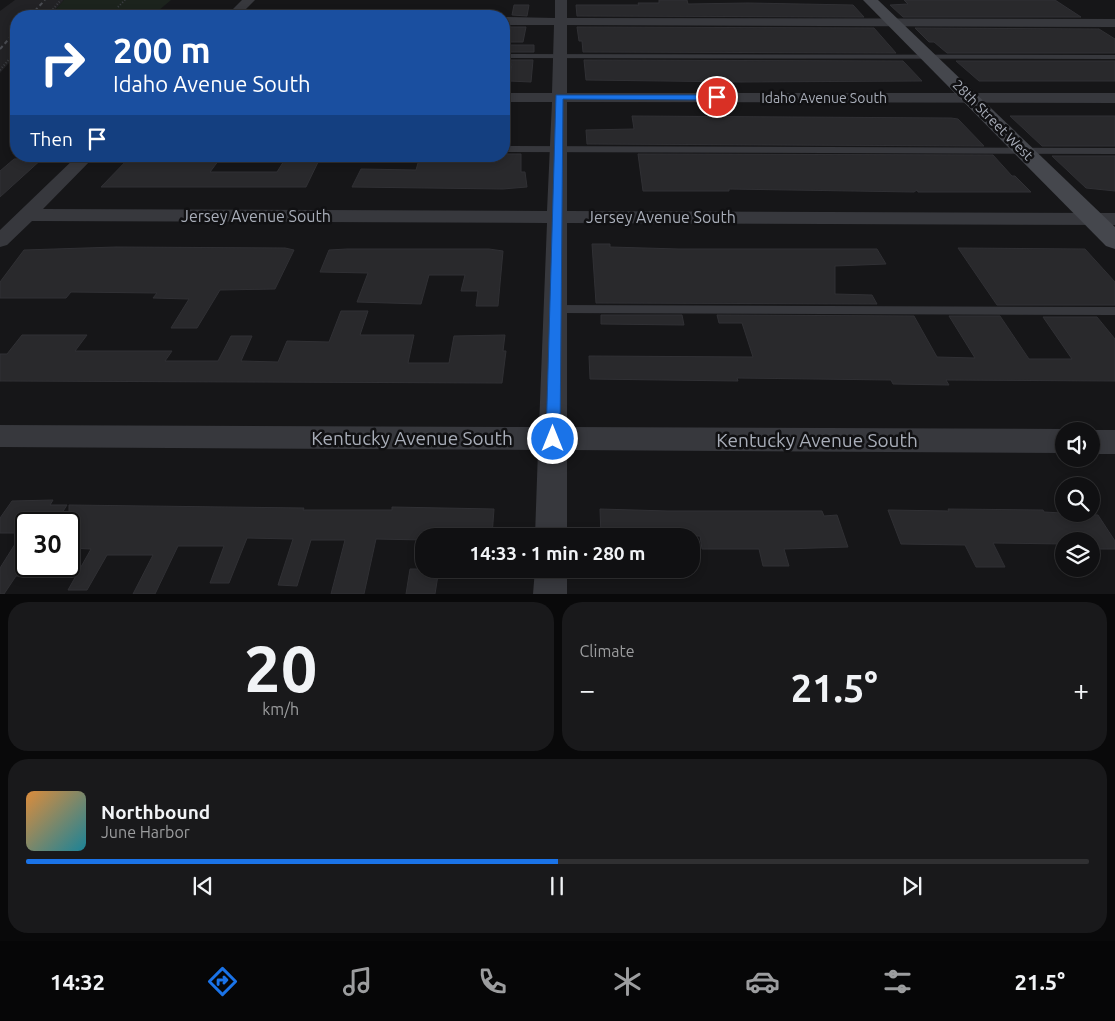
<!DOCTYPE html>
<html lang="en">
<head>
<meta charset="utf-8">
<style>
  body { margin:0; font-family:Ubuntu,sans-serif; background:#19191b; color:#f1f3f6; height:100vh; display:flex; flex-direction:column; font-size:19px; white-space:nowrap }
  * { box-sizing:border-box; margin:0 }
  p { font-size:16px; color:#9c9d9f }
  .icon { flex:none; width:28px; height:28px; fill:none; stroke:currentColor; stroke-width:2; stroke-linecap:round; stroke-linejoin:round }
  .map { position:relative; height:594px; overflow:hidden }
  .side { display:flex; flex-direction:column; gap:8px; padding:8px; background:#09090a; flex:1 }
  .side>* { flex:none }
  .top-card { position:absolute; left:10px; top:10px; width:500px; height:152px; border-radius:20px; box-shadow:0 2px 8px #0003,0 0 0 1px #303032; background:#1a4fa0; color:#fff; overflow:hidden }
  .fabs { position:absolute; left:1055px; top:422px; display:grid; gap:10px }
  .fabs a { display:grid; place-items:center; width:45px; height:45px; border-radius:50%; background:#101012; box-shadow:0 2px 8px #0003,0 0 0 1px #303032; font-size:25px }
  .speed { position:absolute; left:15px; top:512px; display:flex; gap:10px; font-size:25px; font-weight:700; text-align:center }
  .speed>* { display:grid; place-content:center; width:65px; height:65px; border-radius:50%; background:#101012; box-shadow:0 2px 8px #0003,0 0 0 1px #303032; line-height:1 }
  .speed .limit { border:2px solid #111; border-radius:8px; background:#fff; color:#111 }
  .pin { position:absolute; display:grid; place-items:center; width:42px; height:42px; color:#fff; margin:-21px; border:2px solid #fff; border-radius:50%; box-shadow:0 1px 5px #0007 }
  .me { position:absolute; width:55px; margin:-28px; rotate:0deg; stroke-linejoin:round; filter:drop-shadow(0 0 4px #0008) }
  .turn { display:flex; align-items:center; gap:18px; height:105px; padding:0 20px; font-size:22px }
  .turn .icon { width:65px; height:65px; stroke-width:2.5 }
  .turn b { display:block; font-size:35px; line-height:42px }
  .then { display:flex; align-items:center; height:48px; padding:0 20px; background:#0003; gap:10px; font-size:19px }
  .big { font-size:38px; font-weight:600; line-height:1.1 }
  .side .tile { flex:1; display:flex; flex-direction:column; justify-content:center; gap:8px; min-width:0; padding:0 18px; border-radius:20px; background:#19191b }
  .side .dial { align-items:center; gap:0 }
  .dial b { font-size:65px; line-height:1 }
  .song { display:flex; align-items:center; gap:15px }
  .cover { width:60px; height:60px; border-radius:8px; background:linear-gradient(135deg,hsl(30 70% 55%),hsl(190 70% 35%)) }
  .played { height:5px; border-radius:2px; background:linear-gradient(90deg,#1a73e8 50%,#303032 50%) }
  .keys { display:flex; justify-content:space-around; direction:ltr }
  .heat { display:flex; justify-content:space-between; align-items:center; font-size:28px; direction:ltr }
  .side .tiles { flex:1; display:grid; gap:8px; grid-template-columns:1fr 1fr }
  .tile:last-child { grid-column:span 2 }
  .trip { position:absolute; left:415px; top:528px; width:285px; height:50px; border-radius:20px; background:#101012; box-shadow:0 2px 8px #0003,0 0 0 1px #303032; font-weight:600; line-height:50px; text-align:center }
  .dock { display:flex; height:80px; justify-content:space-around; align-items:center; background:#060607; color:#9c9d9f }
  .dock .icon { width:35px; height:35px }
  .dock .on { color:#1a73e8 }
  .dock b { font-size:22px; color:#f1f3f6 }
  .map>svg:first-child { display:block }
</style>
</head>
<body>
<div class="map">
<svg width="1115" height="594" viewBox="0 0 1115 594">
  <rect width="100%" height="100%" fill="#161618"/>
  <path fill="#222225" d="M15 0H64L50 16H16V55L0 73V11Z"/>
  <path fill="#1c231d" d="M64 0H171L152 16H50Z"/>
  <path fill="#29292c" stroke="#303034" d="M659 0H687L688 4 748 3 853 5 864 17 577 16 576 5H639L638 3H659Z
    M904 0H1055L1081 17H903L890 5 908 4Z
    M514 5H529L527 16 512 15Z
    M509 27H526L523 42H506Z
    M577 27 874 28 896 53 583 52 582 41H579Z
    M915 28 1099 29 1115 39V53H947L934 42H929Z
    M508 45H534V52H506Z
    M505 60H533L531 82 509 81 512 64H504Z
    M584 60 903 61 922 81 741 82 586 80Z
    M956 61H1115V81H979Z
    M632 116 951 118 958 119 984 146 587 144 586 130 634 129Z
    M1010 116H1115V146H1042Z
    M504 154H521V172H525L527 187 503 189 352 187 361 169 416 170 420 156H504Z
    M638 154 993 155 1012 176H1015L1031 192H918L917 190 914 192 729 189V191H643Z
    M131 156H222L210 172H277L287 156H321L306 187H101Z
    M1052 156H1115V191L1086 188Z
    M43 158 11 187 0 197V171L14 159Z
    M592 244H610V247L679 249H877L886 264 835 266V294L872 295 877 304 596 303Z
    M116 247 285 248 294 250 275 289 220 290 197 328H171L189 299 153 298 157 293 71 292 66 298H0V282L24 250Z
    M958 248 1085 249 1115 282V305H997Z
    M347 249H489L503 251 498 306H476L478 291H461L465 275H429L421 304 357 302 368 273 320 272 329 250Z
    M341 311H368L360 335H414L408 363H449L454 336 505 335 503 351H506L502 383 0 381V354H7L22 335H87L75 351H172L165 361H218L231 336H252L241 361 278 362 287 341 329 342Z
    M601 315H682L684 325 601 324Z
    M717 315 914 316 937 357 975 358 949 316H1000L1029 359H1072L1043 317H1097L1115 339V381L946 380 949 385 893 384 891 380 737 378 738 381 590 379 589 356 753 357 742 323H719Z
    M53 500 50 505H67L55 524H26V576H16L4 594H0V568L22 533H0V518L12 501Z
    M69 505 304 508 303 510H392V507L494 509 492 536H424V540L376 539 364 594H331L345 540H311L297 586 278 585 293 539 247 538 229 583H210L224 546H178L155 594H133L153 555H107L87 590H68L91 549 69 548Z
    M600 509 668 511H822L824 516 837 515 848 547 784 549 789 566H763L759 549H702L700 536H601Z
    M948 509 1043 510 1044 512 1098 515 1115 541V549H1091V541H1064V544L993 543 1005 567H976L965 545 901 544 888 510 949 511Z
    M410 569H439L435 594H406Z"/>
  <g fill="none" stroke-linecap="round" stroke-linejoin="round">
    <path stroke="#3d3f44" stroke-width="2" stroke-dasharray="1 2" stroke-linecap="butt" d="M118 7 125 0
      M47 16 61 0
      M0 70 16 51"/>
    <path fill="#37383d" fill-rule="evenodd" d="M504 54 1115 55V59L504 58Z
      M504 146 1115 148V154L504 152Z
      M555 305 1115 307V315L555 313 549 309Z"/>
    <path fill="#37383d" fill-rule="evenodd" d="M242 0H255L239 16H226Z
      M555 0H567V18L1115 19V27L567 25V93H1115V103L567 102V211L1115 213V225L567 223V427L1064 429 1069 431H1064V453L567 450V536H535L538 450 0 447V425L539 427 547 223 32 221 7 245 0 247V230L77 156H95L43 209 547 211 552 102H504V93H552L554 25H504V17L555 18Z
      M1091 430H1115V454H1091V431H1089Z
      M535 569H567V594H533Z"/>
    <path fill="#45474d" fill-rule="evenodd" d="M863 0H878L1115 227V249L1106 246Z"/>
    <path stroke="#4a4c52" stroke-width="2" stroke-dasharray="4 3" stroke-linecap="butt" d="M30 16 45 0
      M0 49 16 31"/>
  </g>
  <path fill="#1a73e8" stroke="#114b97" d="M556 95H717L721 97 717 100 563 99 560 439 558 443 553 445 548 443 546 439Z"/>
  <g text-anchor="middle" stroke-width="5" stroke-linejoin="round" paint-order="stroke">
    <g font-size="14" fill="#a8adb8" stroke="#111113">
      <text x="824" y="103">Idaho Avenue South</text>
      <text transform="translate(993 120) rotate(45)" y="5">28th Street West</text>
    </g>
    <g font-size="16" fill="#a8adb8" stroke="#111113">
      <text x="256" y="222">Jersey Avenue South</text>
      <text x="661" y="223">Jersey Avenue South</text>
    </g>
    <g font-size="19" fill="#a8adb8" stroke="#111113">
      <text x="412" y="445">Kentucky Avenue South</text>
      <text x="817" y="447">Kentucky Avenue South</text>
    </g>
  </g>
</svg>
<div class="fabs">
<a><svg class="icon" aria-label="sound" viewBox="0 0 24 24"><path d="M4 9h4l5-4v14l-5-4H4zM17 9q2 3 0 6"/></svg></a>
<a><svg class="icon" aria-label="search" viewBox="0 0 24 24"><circle cx="10" cy="10" r="6"/><path d="M15 15l6 6"/></svg></a>
<a><svg class="icon" aria-label="layers" viewBox="0 0 24 24"><path d="M12 4l9 5-9 5-9-5zM3 14l9 5 9-5"/></svg></a>
</div>
<div class="speed"><div class="limit">30</div></div>
<div class="pin" style="left:717px;top:97px;background:#d93025"><svg class="icon" aria-label="arrive" viewBox="0 0 24 24"><path d="M6 21V4h12l-3 4 3 4H6"/></svg></div>
<svg class="me" style="left:553px;top:439px" viewBox="-20 -20 40 40"><circle r="17" fill="#1a73e8" stroke="#fff" stroke-width="3"/><path d="M0-11L8 9 0 5-8 9z" fill="#fff"/></svg>
<div class="trip">14:33 · 1 min · 280 m</div>
<div class="top-card">
<div class="turn"><svg class="icon" aria-label="right" viewBox="0 0 24 24"><path d="M7 20v-9h11M14 6l5 5-5 5"/></svg><div><b>200 m</b>Idaho Avenue South</div></div>
<div class="then">Then<svg class="icon" aria-label="arrive" viewBox="0 0 24 24"><path d="M6 21V4h12l-3 4 3 4H6"/></svg></div>
</div>
</div>
<section class="side">
<div class="tiles">
<div class="tile dial"><b>20</b><p>km/h</p></div>
<div class="tile"><p>Climate</p>
<div class="heat"><a>−</a><b class="big">21.5°</b><a>+</a></div>
</div>
<div class="tile">
<div class="song"><i class="cover"></i><div><b>Northbound</b><p>June Harbor</p></div></div>
<div class="played"></div>
<div class="keys"><svg class="icon" aria-label="previous" viewBox="0 0 24 24"><path d="M18 5L8 12l10 7zM5 5v14"/></svg><svg class="icon" aria-label="pause" viewBox="0 0 24 24"><path d="M8 5v14M16 5v14"/></svg><svg class="icon" aria-label="next" viewBox="0 0 24 24"><path d="M6 5l10 7-10 7zM19 5v14"/></svg></div>
</div>
</div>
</section>
<nav class="dock">
<b>14:32</b>
<svg class="icon on" aria-label="directions" viewBox="0 0 24 24"><path d="M12 3l9 9-9 9-9-9zM9 14v-3h6M13 9l2 2-2 2"/></svg>
<svg class="icon" aria-label="music" viewBox="0 0 24 24"><path d="M9 18V5l10-2v13"/><circle cx="6" cy="18" r="3"/><circle cx="16" cy="16" r="3"/></svg>
<svg class="icon" aria-label="phone" viewBox="0 0 24 24"><path d="M5 4h4l2 5-3 2q2 4 5 5l2-3 5 2v4C11 20 4 13 5 4z"/></svg>
<svg class="icon" aria-label="climate" viewBox="0 0 24 24"><path d="M12 3v18M4 7l16 10M4 17L20 7"/></svg>
<svg class="icon" aria-label="car" viewBox="0 0 24 24"><path d="M5 17H2v-5l4-1 3-4h7l3 4 3 1v5h-3M9 17h6M6 11h13"/><circle cx="7" cy="17" r="2"/><circle cx="17" cy="17" r="2"/></svg>
<svg class="icon" aria-label="filters" viewBox="0 0 24 24"><path d="M4 7h16M4 17h16"/><circle cx="9" cy="7" r="2"/><circle cx="15" cy="17" r="2"/></svg>
<b>21.5°</b>
</nav>
</body>
</html>
